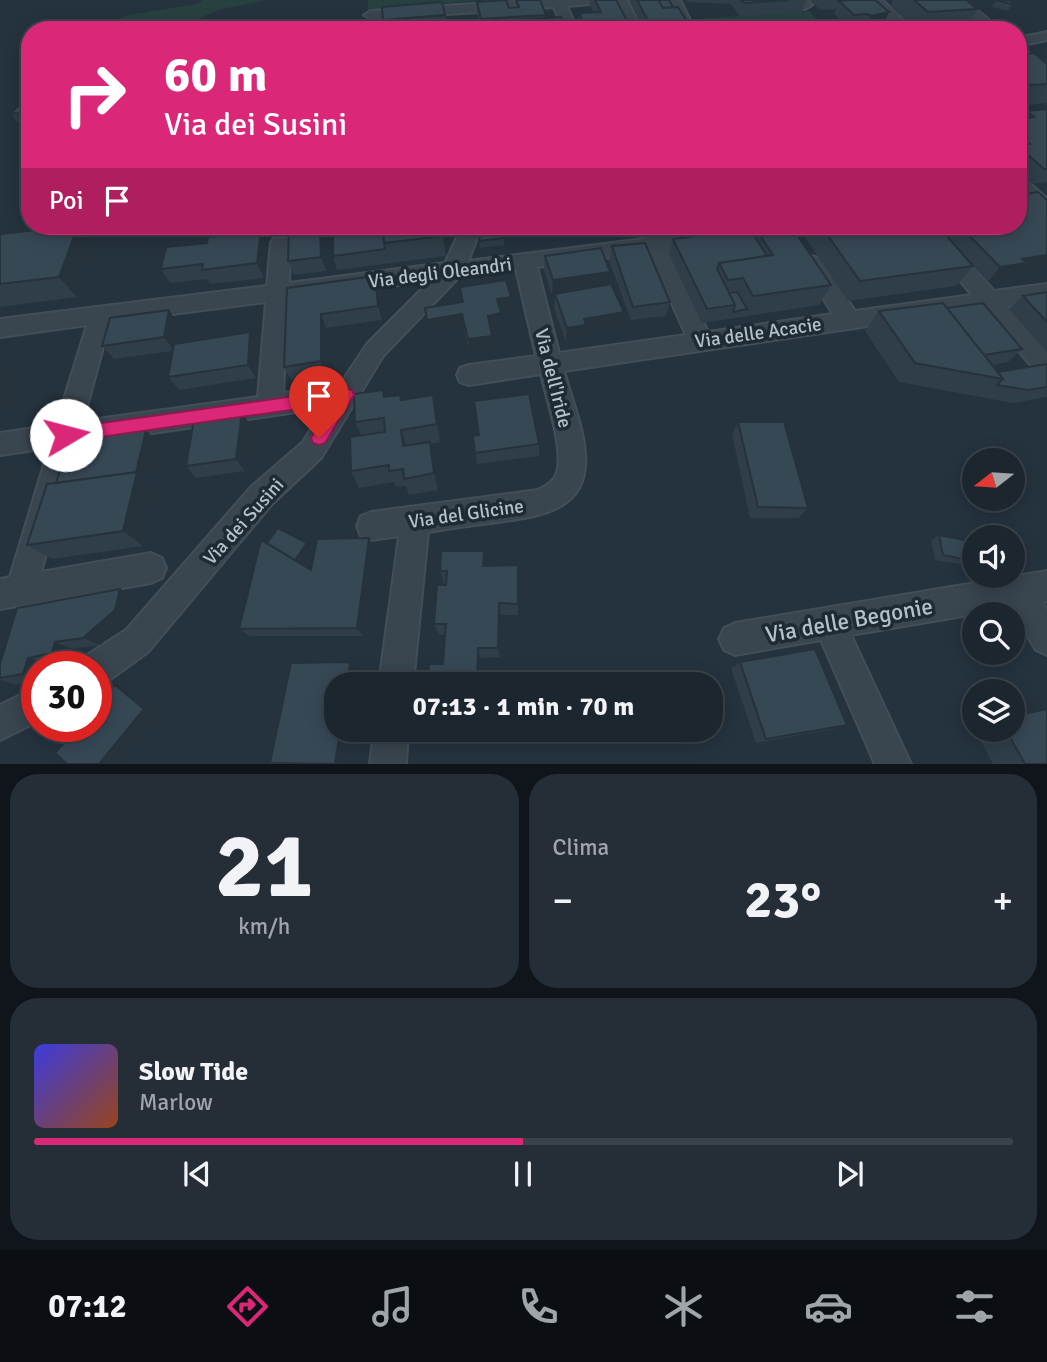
<!DOCTYPE html>
<html lang="it">
<head>
<meta charset="utf-8">
<style>
  body { margin:0; font-family:Signika,sans-serif; background:#252e37; color:#f1f3f6; height:100vh; display:flex; flex-direction:column; font-size:26px; white-space:nowrap }
  * { box-sizing:border-box; margin:0 }
  p { font-size:23px; color:#a0a5aa }
  .icon { flex:none; width:38px; height:38px; fill:none; stroke:currentColor; stroke-width:2; stroke-linecap:round; stroke-linejoin:round }
  .map { position:relative; height:764px; overflow:hidden }
  .side { display:flex; flex-direction:column; gap:10px; padding:10px; background:#0f151a; flex:1 }
  .side>* { flex:none }
  .top-card { position:absolute; left:21px; top:21px; width:1006px; height:214px; border-radius:28px; box-shadow:0 4px 18px #0003,0 0 0 2px #3a434b; background:#db2777; color:#fff; overflow:hidden }
  .needle { width:46px; rotate:253deg }
  .tools { position:absolute; left:962px; top:448px; display:grid; gap:14px }
  .tools a { display:grid; place-items:center; width:63px; height:63px; border-radius:50%; background:#1c262f; box-shadow:0 4px 18px #0003,0 0 0 2px #3a434b; font-size:35px }
  .speed { position:absolute; left:21px; top:651px; display:flex; gap:14px; font-size:35px; font-weight:700; text-align:center }
  .speed>* { display:grid; place-content:center; width:91px; height:91px; border-radius:50%; background:#1c262f; box-shadow:0 4px 18px #0003,0 0 0 2px #3a434b; line-height:1 }
  .speed .limit { border:10px solid #d22; background:#fff; color:#111 }
  .pin { position:absolute; display:grid; place-items:center; width:60px; height:60px; color:#fff; margin:-72px -30px; border-radius:50% 50% 50% 0; rotate:-45deg; box-shadow:0 0 7px #0007 }
  .pin .icon { rotate:45deg }
  .me { position:absolute; width:77px; margin:-38px; rotate:82deg; stroke-linejoin:round; filter:drop-shadow(0 0 5px #0008) }
  .turn { display:flex; align-items:center; gap:24px; height:147px; padding:0 28px; font-size:32px }
  .turn .icon { width:91px; height:91px; stroke-width:2.5 }
  .turn b { display:block; font-size:49px; line-height:60px }
  .then { display:flex; align-items:center; height:66px; padding:0 28px; background:#0003; gap:14px; font-size:26px }
  .big { font-size:52px; font-weight:700; line-height:1.1 }
  .side .widget { flex:1; display:flex; flex-direction:column; justify-content:center; gap:10px; min-width:0; padding:0 24px; border-radius:28px; background:#252e37 }
  .side .dial { align-items:center; gap:0 }
  .dial b { font-size:91px; line-height:1 }
  .song { display:flex; align-items:center; gap:21px }
  .cover { width:84px; height:84px; border-radius:10px; background:linear-gradient(135deg,hsl(240 70% 55%),hsl(20 70% 35%)) }
  .played { height:7px; border-radius:4px; background:linear-gradient(90deg,#db2777 50%,#3a434b 50%) }
  .keys { display:flex; justify-content:space-around; direction:ltr }
  .heat { display:flex; justify-content:space-between; align-items:center; font-size:38px; direction:ltr }
  .side .tiles { flex:1; display:grid; gap:10px; grid-template-columns:1fr 1fr }
  .widget:last-child { grid-column:span 2 }
  .trip { position:absolute; left:324px; top:672px; width:399px; height:70px; border-radius:28px; background:#1c262f; box-shadow:0 4px 18px #0003,0 0 0 2px #3a434b; font-weight:700; line-height:70px; text-align:center }
  .tabs { display:flex; height:112px; justify-content:space-around; align-items:center; background:#0b0f13; color:#a0a5aa }
  .tabs .icon { width:49px; height:49px }
  .tabs .current { color:#db2777 }
  .tabs b { font-size:32px; color:#f1f3f6 }
  .map>svg:first-child { display:block }
</style>
</head>
<body>
<div class="map">
<svg width="1047" height="764" viewBox="0 0 1047 764">
  <rect width="100%" height="100%" fill="#25333f"/>
  <path fill="#274040" d="M203 0H267L222 9 170 30 90 28 129 15 196 4Z
    M368 0H481L368 10Z
    M809 11 822 24 803 26 802 30H695L696 19Z"/>
  <g fill="none" stroke-linecap="round" stroke-linejoin="round">
    <g stroke="#424e58" stroke-width="4">
      <path id="minor" d="M531 0H597L590 4 567 6 577 30H563L554 7 371 19 364 15 371 11Z
        M613 0H627L642 30H628Z
        M666 0H680L695 30H681Z
        M794 0H808L812 5 805 9 800 8Z
        M867 0H882L914 30H898Z
        M1047 32V40L1018 46V38Z
        M1018 177 1025 179 1047 199V216L1040 214 1018 194Z
        M462 226H482L468 261 644 239 638 226H658L663 236 703 231 710 233 713 238 710 243 669 249 708 332 833 314 801 263 805 258 812 256 819 258 855 311 972 295 915 226H936L994 291 1047 284V300L1007 306 1047 351V377L1038 374 984 309 564 371C571 398 584 428 585 455 589 511 540 516 498 522 475 525 451 528 428 532L413 684H379L399 536 371 540 361 536 357 526 361 516 371 512 538 490C544 487 551 483 555 477 567 458 546 397 541 374L469 385 460 382 457 375 460 368 469 365 536 356 516 269 459 277 383 356 321 458 271 505 148 652 108 681 96 685V667H81L84 657 126 630 251 487 303 442 324 408 77 444 41 572 151 553 162 558 166 568 162 578 151 583 0 609V579L10 577 49 448 0 455V433L56 425 87 325 0 337V319L267 286 271 243 274 238H288L291 243 289 283 445 263ZM649 252 686 335 559 353 537 267ZM430 281 367 344 339 386 283 393 288 299ZM266 302 258 397 83 421 110 322Z
        M1047 571V601L1042 602 1047 610V655L1036 650 1010 608 851 635 911 764H875L821 640 735 655 724 650 719 639 724 628 735 623Z
        M37 687V722L0 740V705Z
        M374 730H408L406 764H370Z"/>
    </g>
    <g stroke="#424e58" stroke-width="3">
      <path id="tertiary" d="M947 0H965L1002 30H982Z
        M1018 45 1047 64V79L1040 77 1018 59Z"/>
    </g>
    <use href="#minor" fill="#39454f" fill-rule="evenodd"/>
    <use href="#tertiary" fill="#39454f" fill-rule="evenodd"/>
  </g>
  <path fill="#2f3e49" d="M482 0H516L506 1 509 8 516 7V0L546 15V18L566 30H481L477 15V2L482 1Z
    M590 0H616L630 26V30H579L578 27 579 13 593 12 590 5Z
    M630 0H669L673 7 691 28 690 30H644L630 2Z
    M686 0H806L802 12 740 17 731 4 687 2Z
    M810 0H875L883 26 865 30 862 27 849 28 834 14 836 9 820 10Z
    M893 0H966L977 9 967 28 994 30H916L890 6Z
    M996 0 1013 2 1008 11 992 7Z
    M445 15 446 29 435 30H385L383 20Z
    M1018 54 1047 64V103L1018 106Z
    M30 107V121H16L11 113Z
    M1047 109V182L1032 184 1018 171V118H1023L1027 111Z
    M1047 200V267L1019 271 1014 277 988 282 968 261 973 266 956 286 848 301 804 236 808 226H913L914 227 921 226H1018Z
    M289 226H456V233L446 256 337 270 333 256V235L330 236 331 245 325 246 326 271 294 275 288 261Z
    M582 226H595V231L583 232Z
    M751 226H791L831 285 819 305 702 323 669 254 673 239 750 229Z
    M0 234 93 246 77 297 0 307Z
    M504 238V245L480 248 479 241Z
    M267 245 264 278 210 284 207 279 170 283 161 269Z
    M612 246 670 302 666 316 631 320 609 261Z
    M545 256 608 285 624 312 621 326 585 332 584 339 566 342 554 308 555 294 552 295 544 271Z
    M375 276 379 290 382 320 326 328 327 375 291 380 284 367 287 288Z
    M460 287 511 297V311L500 313 501 327 491 329 493 349 469 353 464 328 430 333 462 302Z
    M1047 292V352L1009 309 1023 296Z
    M947 308 1022 349 1008 362 992 365 998 372 1047 364V397L1013 403 899 382 865 331 879 311Z
    M178 324 175 343 258 346 256 378 179 390 168 377 173 351 114 359 102 346Z
    M400 395 401 400 433 395 437 413 440 442 431 444 435 459 438 490 409 495 406 486 396 487 394 482 359 488 351 471 361 435 355 422 385 397Z
    M738 422 808 508 799 518H750L732 434Z
    M250 425 245 471 196 478 186 466Z
    M146 430 158 443 149 483 155 488 143 546 52 559 27 545 56 483Z
    M473 436 539 444V456L477 464Z
    M939 535 968 560 960 564 935 560 931 540Z
    M369 538 374 548 363 636H250L239 629 267 543H307L311 548 300 563 311 570Z
    M518 565V615H501L500 657 480 658 479 684H427L443 664 445 635H439L434 624 446 584H444L440 571 486 566Z
    M120 589 135 598 130 618 100 645 72 649 70 660 47 664 46 667H37V681L16 685 0 680V664Z
    M740 662 847 725 834 729 756 743 731 668Z
    M975 730H1013L1047 764H993Z"/>
  <path fill="#26323c" d="M889 12 883 26 865 30 871 16Z
    M30 110V120L26 114Z
    M78 226 93 246 77 297 59 277Z
    M326 226H335L337 235 330 236 331 245 325 246 326 271 321 257 320 231Z
    M448 226H456V233L446 256 443 236Z
    M261 231 267 245 264 278 257 263Z
    M1047 255V267L1019 271 1014 277 988 282 1000 267 1022 259Z
    M610 272 608 286 552 295 553 280Z
    M375 276 379 290 382 320 378 306Z
    M511 297V311L498 313 497 299Z
    M169 310 178 324 174 351 164 337Z
    M624 312 621 326 585 332 584 339 566 342 567 328 584 319Z
    M501 313V327L489 329 488 316Z
    M321 314 326 328 327 375 321 361Z
    M462 314 464 328 430 333 427 320Z
    M250 332 258 346 256 378 248 365Z
    M492 336 493 349 469 353 468 339Z
    M0 355 17 387 9 411 0 412Z
    M433 395 437 413 440 442 437 424Z
    M242 412 250 425 245 471 236 459Z
    M146 430 158 443 149 483 155 488 143 546 123 531Z
    M401 430 407 448 403 446Z
    M430 442 435 459 438 490 434 473Z
    M0 460 11 467 0 498Z
    M369 538 374 548 363 636 357 628Z
    M307 543 311 548 298 566 293 561Z
    M120 589 135 598 130 618 100 645 83 638Z
    M499 603 501 615 500 657 498 648Z
    M55 642 72 649 70 660 52 653Z
    M478 648 480 658 479 684H477Z
    M28 658 47 664 46 667H37V678L23 674Z
    M350 662 357 669 355 684H347Z
    M115 685 131 691 159 714 119 764H99Z
    M340 730H348L343 764H335Z"/>
  <path fill="#374855" stroke="#26323c" stroke-width="2" d="M506 0 509 8 519 7 516 0H540L546 15 481 19 477 2Z
    M595 0H616L630 26 608 27 609 30H586L579 13 601 12Z
    M637 0H658L663 8 678 7 691 28 653 30Z
    M658 0H669L673 7 663 8Z
    M741 0H789L744 3Z
    M849 0H875L889 12 871 16 868 14 854 15 839 1Z
    M914 0H966L977 9 928 12Z
    M996 0H1009L1013 2 1012 4Z
    M442 2 445 15 383 20 382 7Z
    M561 17 566 30H521L518 20Z
    M518 25 519 30 481 29Z
    M989 26 994 30H941Z
    M1034 53 1047 64V84L1018 86V54Z
    M18 106 30 107V110L26 114 11 113Z
    M1047 109V169H1044L1018 146 1030 144 1018 135V118L1034 117 1027 111Z
    M1038 192 1047 200V255L1022 259 1027 263 1000 267 960 226H1018V195Z
    M73 226H78L59 277 0 284V234Z
    M289 226H326V231H320L321 257 288 261Z
    M333 226H382L385 249 333 256Z
    M382 226H448L443 236 384 243Z
    M482 226H501L504 238 479 241Z
    M754 226H791L831 285 753 296 743 278 728 280 719 263 773 255Z
    M821 226H913L914 227 938 226 973 266 860 281Z
    M750 229 767 256 719 263 717 269 735 305 707 309 673 239Z
    M261 231 257 263 202 270 203 264 161 269 166 247 207 243 208 237Z
    M645 243 670 302 633 307 612 246Z
    M601 248 610 272 553 280 545 256Z
    M375 276 378 306 321 314V361L284 367 287 288Z
    M506 280 511 297 497 299 501 313 488 316 492 336 468 339 462 314 427 320 425 308 463 302 460 287Z
    M611 284 624 312 584 319 586 325 567 328 555 294Z
    M737 292 747 309 733 312 735 305 729 293Z
    M1047 292V322L1023 296Z
    M943 303 1003 379 915 363 879 311Z
    M983 303 1022 349 984 355 947 308Z
    M169 310 164 337 102 346 110 318Z
    M250 332 248 365 168 377 174 344Z
    M1047 364V387L1028 390 997 385 1003 379 998 372Z
    M383 390 384 397 400 395 401 400 433 395 437 424 401 430 403 446 430 442 434 473 404 479 403 469 389 471V465L351 471 350 437 385 432 384 418 355 422 354 394Z
    M529 394 539 444 475 453 473 436 479 435 474 401Z
    M242 412 236 459 186 466 194 419Z
    M738 422H784L808 508 758 507Z
    M146 430 136 472 56 483 69 441Z
    M137 472 123 531 27 545 47 484Z
    M278 528 307 543 295 560 267 543Z
    M939 535 964 540 968 560 943 555Z
    M369 538 357 628 239 629 261 540 311 570 317 539Z
    M441 551H484L483 566 518 565V604L499 603 498 648H478L477 684H427L429 664H443L446 624H434L437 585H446L447 571H440Z
    M120 589 115 610 83 638 55 642 52 653 28 658 23 674 0 678V664L17 608Z
    M815 649 847 725 766 739 740 662Z
    M350 662 347 684H336V730H340L335 764 270 763 291 663Z
    M115 685 144 709 99 764H67L55 753 79 726H96V706Z
    M1047 709V764H1025L1006 730H1013V716Z"/>
  <path fill="#db2777" stroke="#8e194d" stroke-width="2" d="M346 389 352 390 354 395 325 443 319 445 313 443 311 438 332 404 66 442 60 440 58 435 60 430 66 428Z"/>
  <g text-anchor="middle" stroke-width="7" stroke-linejoin="round" paint-order="stroke">
    <g font-size="19" fill="#b5c0ca" stroke="#1e2a34">
      <text transform="translate(440 272) rotate(-7)" y="7">Via degli Oleandri</text>
      <text transform="translate(758 332) rotate(-8)" y="7">Via delle Acacie</text>
      <text transform="translate(554 378) rotate(76)" y="7">Via dell'Iride</text>
      <text transform="translate(466 513) rotate(-8)" y="7">Via del Glicine</text>
      <text transform="translate(243 521) rotate(-48)" y="7">Via dei Susini</text>
    </g>
    <g font-size="23" fill="#b5c0ca" stroke="#1e2a34">
      <text transform="translate(849 620) rotate(-10)" y="8">Via delle Begonie</text>
    </g>
  </g>
</svg>
<div class="tools">
<a><svg class="needle" viewBox="-14 -14 28 28"><path d="M0-13l5 13h-10z" fill="#e53935"/><path d="M0 13l5-13h-10z" fill="#a0a5aa"/></svg></a>
<a><svg class="icon" aria-label="sound" viewBox="0 0 24 24"><path d="M4 9h4l5-4v14l-5-4H4zM17 9q2 3 0 6"/></svg></a>
<a><svg class="icon" aria-label="search" viewBox="0 0 24 24"><circle cx="10" cy="10" r="6"/><path d="M15 15l6 6"/></svg></a>
<a><svg class="icon" aria-label="layers" viewBox="0 0 24 24"><path d="M12 4l9 5-9 5-9-5zM3 14l9 5 9-5"/></svg></a>
</div>
<div class="speed"><div class="limit">30</div></div>
<div class="pin" style="left:319px;top:438px;background:#d93025"><svg class="icon" aria-label="arrive" viewBox="0 0 24 24"><path d="M6 21V4h12l-3 4 3 4H6"/></svg></div>
<svg class="me" style="left:66px;top:435px" viewBox="-20 -20 40 40"><circle r="19" fill="#fff"/><path d="M0-13L10 11 0 6-10 11z" fill="#db2777"/></svg>
<div class="trip">07:13 · 1 min · 70 m</div>
<div class="top-card">
<div class="turn"><svg class="icon" aria-label="right" viewBox="0 0 24 24"><path d="M7 20v-9h11M14 6l5 5-5 5"/></svg><div><b>60 m</b>Via dei Susini</div></div>
<div class="then">Poi<svg class="icon" aria-label="arrive" viewBox="0 0 24 24"><path d="M6 21V4h12l-3 4 3 4H6"/></svg></div>
</div>
</div>
<section class="side">
<div class="tiles">
<div class="widget dial"><b>21</b><p>km/h</p></div>
<div class="widget"><p>Clima</p>
<div class="heat"><a>−</a><b class="big">23°</b><a>+</a></div>
</div>
<div class="widget">
<div class="song"><i class="cover"></i><div><b>Slow Tide</b><p>Marlow</p></div></div>
<div class="played"></div>
<div class="keys"><svg class="icon" aria-label="previous" viewBox="0 0 24 24"><path d="M18 5L8 12l10 7zM5 5v14"/></svg><svg class="icon" aria-label="pause" viewBox="0 0 24 24"><path d="M8 5v14M16 5v14"/></svg><svg class="icon" aria-label="next" viewBox="0 0 24 24"><path d="M6 5l10 7-10 7zM19 5v14"/></svg></div>
</div>
</div>
</section>
<nav class="tabs">
<b>07:12</b>
<svg class="icon current" aria-label="directions" viewBox="0 0 24 24"><path d="M12 3l9 9-9 9-9-9zM9 14v-3h6M13 9l2 2-2 2"/></svg>
<svg class="icon" aria-label="music" viewBox="0 0 24 24"><path d="M9 18V5l10-2v13"/><circle cx="6" cy="18" r="3"/><circle cx="16" cy="16" r="3"/></svg>
<svg class="icon" aria-label="phone" viewBox="0 0 24 24"><path d="M5 4h4l2 5-3 2q2 4 5 5l2-3 5 2v4C11 20 4 13 5 4z"/></svg>
<svg class="icon" aria-label="climate" viewBox="0 0 24 24"><path d="M12 3v18M4 7l16 10M4 17L20 7"/></svg>
<svg class="icon" aria-label="car" viewBox="0 0 24 24"><path d="M5 17H2v-5l4-1 3-4h7l3 4 3 1v5h-3M9 17h6M6 11h13"/><circle cx="7" cy="17" r="2"/><circle cx="17" cy="17" r="2"/></svg>
<svg class="icon" aria-label="filters" viewBox="0 0 24 24"><path d="M4 7h16M4 17h16"/><circle cx="9" cy="7" r="2"/><circle cx="15" cy="17" r="2"/></svg>
</nav>
</body>
</html>
